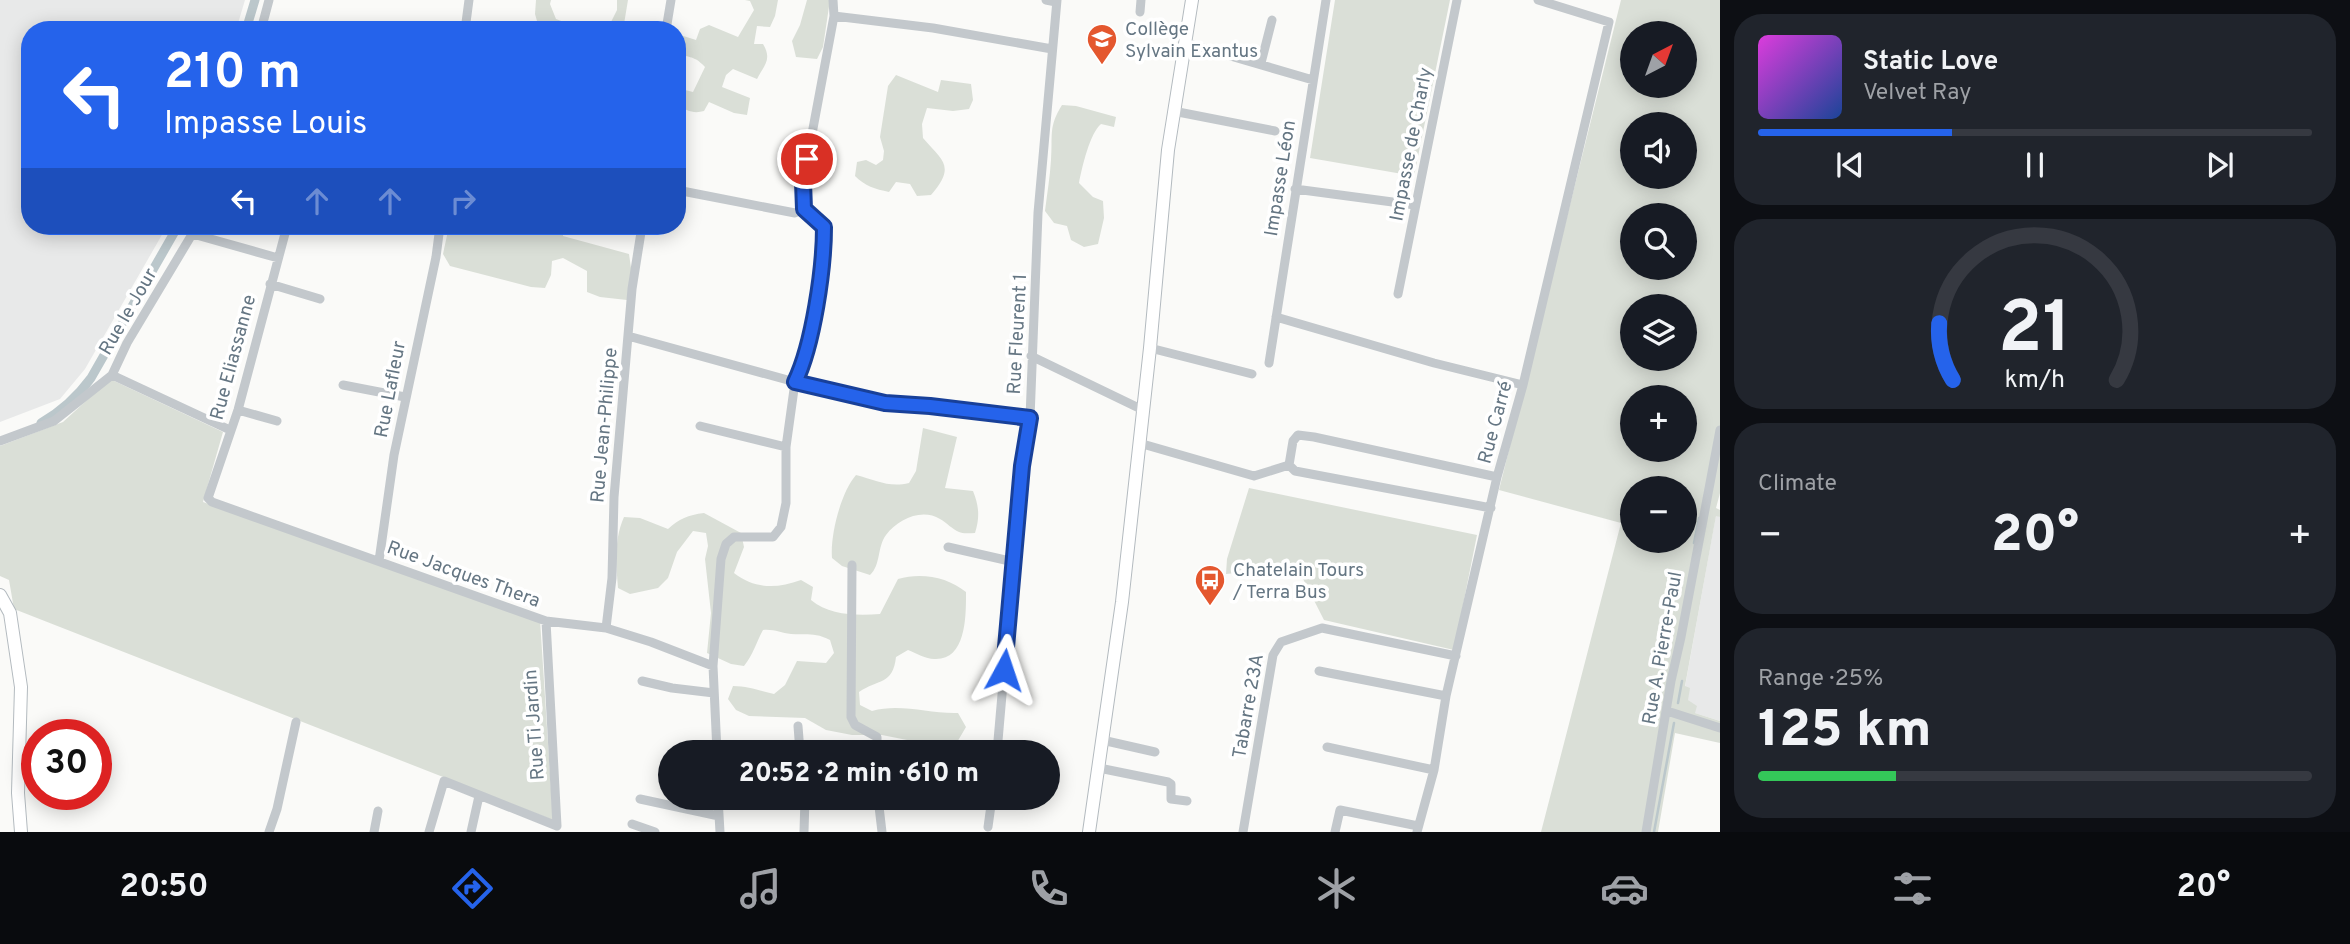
<!DOCTYPE html>
<html lang="en">
<head>
<meta charset="utf-8">
<style>
  body { margin:0; font-family:Overpass,sans-serif; background:#20242c; color:#f1f3f6; height:100vh; display:flex; flex-direction:column; font-size:26px; white-space:nowrap }
  * { box-sizing:border-box; margin:0 }
  p { font-size:23px; color:#9ea1a6 }
  .icon { flex:none; width:38px; height:38px; fill:none; stroke:currentColor; stroke-width:2; stroke-linecap:round; stroke-linejoin:round }
  .map { position:relative; flex:1; overflow:hidden }
  .sheet { display:flex; flex-direction:column; gap:14px; padding:14px; background:#0d0f14; width:630px }
  .sheet>* { flex:none }
  .hud { position:absolute; left:21px; top:21px; width:665px; height:214px; border-radius:28px; box-shadow:0 4px 18px #0003; background:#2563eb; color:#fff; overflow:hidden }
  .needle { width:46px; rotate:41deg }
  .buttons { position:absolute; left:1620px; top:21px; display:grid; gap:14px }
  .buttons a { display:grid; place-items:center; width:77px; height:77px; border-radius:50%; background:#171b24; box-shadow:0 4px 18px #0003; font-size:35px }
  .speed { position:absolute; left:21px; top:719px; display:flex; gap:14px; font-size:35px; font-weight:700; text-align:center }
  .speed>* { display:grid; place-content:center; width:91px; height:91px; border-radius:50%; background:#171b24; box-shadow:0 4px 18px #0003; line-height:1 }
  .speed .limit { border:10px solid #d22; background:#fff; color:#111 }
  .pin { position:absolute; display:grid; place-items:center; width:60px; height:60px; color:#fff; margin:-30px; border:4px solid #fff; border-radius:50%; box-shadow:0 2px 7px #0007 }
  .me { position:absolute; width:77px; margin:-38px; rotate:5deg; stroke-linejoin:round; filter:drop-shadow(0 0 5px #0008) }
  .turn { display:flex; align-items:center; gap:24px; height:147px; padding:0 28px; font-size:32px }
  .turn .icon { width:91px; height:91px; stroke-width:2.5 }
  .turn b { display:block; font-size:49px; line-height:60px }
  .lanes { display:flex; align-items:center; height:66px; padding:0 28px; background:#0003; justify-content:center; gap:35px; direction:ltr }
  .lanes .off { opacity:.35 }
  .big { font-size:52px; font-weight:800; line-height:1.1 }
  .sheet .card { flex:1; display:flex; flex-direction:column; justify-content:center; gap:10px; min-width:0; padding:0 24px; border-radius:28px; background:#20242c }
  .sheet .dial { align-items:center; gap:0 }
  .dial svg { height:182px; overflow:visible; fill:none; stroke:#363941; stroke-width:7; stroke-linecap:round; text-anchor:middle }
  .dial text { fill:#f1f3f6; stroke:none }
  .song { display:flex; align-items:center; gap:21px }
  .cover { width:84px; height:84px; border-radius:10px; background:linear-gradient(135deg,hsl(300 70% 55%),hsl(220 70% 35%)) }
  .played { height:7px; border-radius:4px; background:linear-gradient(90deg,#2563eb 35%,#363941 35%) }
  .keys { display:flex; justify-content:space-around; direction:ltr }
  .heat { display:flex; justify-content:space-between; align-items:center; font-size:38px; direction:ltr }
  .charge { height:10px; border-radius:5px; background:linear-gradient(90deg,#34c759 25%,#363941 0) }
  .trip { position:absolute; left:658px; top:740px; width:402px; height:70px; border-radius:35px; background:#171b24; box-shadow:0 4px 18px #0003; font-weight:800; line-height:70px; text-align:center }
  .tabs { display:flex; height:112px; justify-content:space-around; align-items:center; background:#090b0e; color:#9ea1a6 }
  .tabs .icon { width:49px; height:49px }
  .tabs .on { color:#2563eb }
  .tabs b { font-size:32px; color:#f1f3f6 }
  main { display:flex; flex:1; min-height:0 }
  .map>svg:first-child { display:block }
</style>
</head>
<body>
<main>
<div class="map">
<svg width="1720" height="832" viewBox="0 0 1720 832">
  <rect width="100%" height="100%" fill="#fafaf8"/>
  <path fill="#e8e9e9" d="M0 0H245L236 30H30V226H167L85 369 60 399 0 422Z
    M1716 515 1720 517V721L1695 713 1688 700 1685 687Z"/>
  <path fill="#dadfd7" fill-rule="evenodd" d="M536 0H551L550 4 556 19 585 30 539 28 535 14Z
    M617 0H628L623 30H607L617 10Z
    M745 0H778L775 16 770 27 757 26 754 44H763C772 59 765 64 757 79L733 69 726 75 722 87 750 98 747 115 734 113 709 102 704 111C694 114 686 111 677 104V88L693 92 705 67C692 53 688 60 677 51V34L696 40 700 29 709 25 738 37 754 10 750 1Z
    M807 0H830L823 47 817 59 796 57 792 41 800 25Z
    M1335 0H1450L1414 176 1310 158Z
    M1621 0H1720V493L1716 508 1720 510V517L1716 516 1685 686 1690 688 1688 700 1697 706 1695 713 1720 721V743L1675 733 1658 832H1541L1621 523 1499 490ZM1633 33H1685V86H1633ZM1633 124H1685V177H1633ZM1633 215H1685V268H1633ZM1633 306H1685V359H1633ZM1633 397H1685V450H1633ZM1633 488H1685V541H1633Z
    M896 75 938 92 941 80 971 84 973 100 969 109 953 111 927 108 922 124 923 138C943 161 956 166 931 195L917 196 910 184 896 182 889 192C875 189 865 186 855 176L857 162 866 160 876 165 883 160 884 151 880 137 888 86Z
    M1062 105 1076 106 1116 117 1114 127 1101 124C1090 133 1082 167 1079 183L1093 197 1103 201 1104 218 1098 244 1084 247 1071 240 1067 226 1054 223 1045 211C1047 194 1050 177 1051 160 1053 136 1048 127 1062 105Z
    M449 226H563V236L629 254 632 275 627 300 600 297 587 292V271L563 258 552 261 551 275 545 288 531 287 450 266 443 254Z
    M110 379 223 432 203 502 540 620 553 820 14 609 9 580 0 576V446L63 422Z
    M923 428 957 437 945 488 973 491C979 506 980 517 975 533 970 533 963 534 959 532 952 529 947 523 940 519 922 508 898 519 886 535 877 547 881 565 870 575L842 566 832 558C830 535 841 492 856 475 876 480 889 488 909 483L916 471Z
    M1249 488 1477 535 1454 650 1324 620 1297 567 1226 574 1227 559Z
    M704 513 741 533 744 547 734 573C755 589 776 589 801 580L813 587 811 600C829 615 856 616 880 614L898 579C921 572 948 577 966 592 966 614 967 661 934 659 926 659 916 653 908 650L896 657C893 685 878 679 859 692L860 705 872 711C901 703 929 714 958 713L966 727 956 744 947 748 882 735H852L826 730 805 718 749 716 736 710 728 699 733 686C748 686 760 691 774 694L785 685 797 661 826 663 834 653 830 640C815 632 806 635 791 634 781 633 774 629 763 630 756 643 753 655 744 666L731 664 707 653 711 613 705 559 708 546 706 533 693 531 677 552 668 578 658 588 630 594 618 588C616 563 614 539 624 517L640 518 668 529C679 519 688 515 704 513Z"/>
  <g fill="none" stroke-linecap="round" stroke-linejoin="round">
    <path stroke="#bbc7cb" stroke-width="2.5" d="M1694 543 1699 518
      M1678 703 1682 681
      M1654 832 1674 723"/>
    <path stroke="#bbc7cb" stroke-width="9" d="M246 30 255 0
      M41 423C62 411 77 397 91 378L178 226"/>
    <g stroke="#b3babf" stroke-width="14">
      <path id="secondary" d="M0 595 10 613 21 687 18 793 21 832
        M1089 832 1122 602 1150 348 1168 150 1192 0"/>
    </g>
    <path stroke="#c3c8cc" stroke-width="9" d="M1046 0 1056 2
      M1140 12 1141 0
      M834 16 933 28 1052 49
      M261 30 269 0
      M465 30 469 0
      M666 30 671 0
      M1186 43 1313 80
      M1261 63 1272 20
      M1173 111 1275 131
      M1295 189 1415 205
      M682 191 795 213 804 209
      M197 226 127 343 112 375 230 430
      M287 226 238 410 208 498 212 502 546 621 606 628 651 642 713 666
      M193 234 278 258
      M270 284 320 299
      M1398 294 1457 0
      M1276 317 1434 363 1523 385
      M628 336 795 382 885 403 930 406 1030 418
      M1150 348 1252 374
      M1031 356 1143 410
      M1269 363 1326 0
      M343 385 405 397
      M238 410 277 421
      M700 426 786 447
      M0 441 54 421 112 375
      M1139 443 1254 476 1289 465
      M1491 508 1295 471 1289 465 1293 441 1298 435 1314 437 1497 477
      M948 547 1014 562
      M379 561 394 455 436 257 440 226
      M852 565 851 717 855 725 877 737V752
      M606 628 612 578 614 497 632 289 642 226
      M1319 671 1446 696
      M642 681 672 688 714 693
      M1667 711 1720 728
      M798 726 800 752
      M1102 740 1155 752
      M1327 747 1434 770
      M717 752 713 666 721 559 726 544 734 537H773L781 527 786 503V447L795 382 805 361 824 249V227L804 209 803 182 834 16 833 0
      M997 752 1022 466 1030 418 1038 213 1057 0
      M1099 768 1168 782 1171 784V799L1187 801
      M718 798 720 832
      M878 798 882 832
      M640 799 719 816
      M632 824 655 832
      M988 827 992 798
      M269 832 277 809 296 722
      M374 832 378 811
      M429 832 444 781 557 826 546 621
      M471 832 479 796
      M804 832 805 798
      M1243 832 1273 655 1281 642 1322 628 1456 656
      M1335 832 1340 810 1418 826
      M1417 832 1434 770 1446 696 1497 477 1523 385 1609 22 1538 0
      M1646 832 1671 681 1681 637 1720 430"/>
    <use href="#secondary" stroke="#fff" stroke-width="12"/>
  </g>
  <g fill="none" stroke-linecap="round" stroke-linejoin="round">
    <g stroke="#184099" stroke-width="18">
      <path id="route" d="M807 159 803 182 804 209 824 227C824 269 813 345 795 382L885 403 930 406 1030 418 1022 466 1004 670"/>
    </g>
    <use href="#route" stroke="#2563eb" stroke-width="12"/>
  </g>
  <defs>
    <g id="school-pin" transform="scale(1.575)"><path d="M0 17L-7.5 6A9.5 9.5 0 1 1 7.5 6Z" fill="#e4572e" stroke="#fff"/><path d="M0-5L7-2L0 1L-7-2ZM-4 1L0 2.5L4 1V4Q0 6-4 4Z" fill="#fff"/></g>
    <g id="bus-pin" transform="scale(1.575)"><path d="M0 17L-7.5 6A9.5 9.5 0 1 1 7.5 6Z" fill="#e4572e" stroke="#fff"/><path d="M-5-6H5V4H4V6H2V4H-2V6H-4V4H-5ZM-3.5-4V0h7V-4ZM-3.5 1.2v1.5H-2V1.2ZM2 1.2v1.5H3.5V1.2Z" fill="#fff"/></g>
  </defs>
  <g fill-rule="evenodd">
    <use href="#school-pin" x="1102" y="39"/>
    <use href="#bus-pin" x="1210" y="580"/>
  </g>
  <g text-anchor="middle" stroke-width="7" stroke-linejoin="round" paint-order="stroke">
    <g font-size="19" fill="#657683" stroke="#fff" text-anchor="start">
      <text x="1125" y="35">Collège<tspan x="1125" dy="22">Sylvain Exantus</tspan></text>
      <text x="1233" y="576">Chatelain Tours<tspan x="1233" dy="22">/ Terra Bus</tspan></text>
    </g>
    <g font-size="19" fill="#657683" stroke="#fff">
      <text transform="translate(1410 144) rotate(-79)" y="7">Impasse de Charly</text>
      <text transform="translate(1279 178) rotate(-81)" y="7">Impasse Léon</text>
      <text transform="translate(127 311) rotate(-60)" y="7">Rue le Jour</text>
      <text transform="translate(1016 334) rotate(-87)" y="7">Rue Fleurent 1</text>
      <text transform="translate(232 357) rotate(-75)" y="7">Rue Eliassanne</text>
      <text transform="translate(389 389) rotate(-79)" y="7">Rue Lafleur</text>
      <text transform="translate(1494 422) rotate(-75)" y="7">Rue Carré</text>
      <text transform="translate(603 425) rotate(-85)" y="7">Rue Jean-Philippe</text>
      <text transform="translate(464 573) rotate(20)" y="7">Rue Jacques Thera</text>
      <text transform="translate(1661 648) rotate(-80)" y="7">Rue A. Pierre-Paul</text>
      <text transform="translate(1247 706) rotate(-80)" y="7">Tabarre 23A</text>
      <text transform="translate(533 725) rotate(-94)" y="7">Rue Ti Jardin</text>
    </g>
  </g>
</svg>
<div class="buttons">
<a><svg class="needle" viewBox="-14 -14 28 28"><path d="M0-13l5 13h-10z" fill="#e53935"/><path d="M0 13l5-13h-10z" fill="#9ea1a6"/></svg></a>
<a><svg class="icon" aria-label="sound" viewBox="0 0 24 24"><path d="M4 9h4l5-4v14l-5-4H4zM17 9q2 3 0 6"/></svg></a>
<a><svg class="icon" aria-label="search" viewBox="0 0 24 24"><circle cx="10" cy="10" r="6"/><path d="M15 15l6 6"/></svg></a>
<a><svg class="icon" aria-label="layers" viewBox="0 0 24 24"><path d="M12 4l9 5-9 5-9-5zM3 14l9 5 9-5"/></svg></a>
<a>+</a>
<a>−</a>
</div>
<div class="speed"><div class="limit">30</div></div>
<div class="pin" style="left:807px;top:159px;background:#d93025"><svg class="icon" aria-label="arrive" viewBox="0 0 24 24"><path d="M6 21V4h12l-3 4 3 4H6"/></svg></div>
<svg class="me" style="left:1004px;top:670px" viewBox="-20 -20 40 40"><path d="M0-17L14 15 0 8-14 15z" fill="#2563eb" stroke="#fff" stroke-width="4"/></svg>
<div class="trip">20:52 · 2 min · 610 m</div>
<div class="hud">
<div class="turn"><svg class="icon" aria-label="left" viewBox="0 0 24 24"><path d="M17 20v-9H6M10 6l-5 5 5 5"/></svg><div><b>210 m</b>Impasse Louis</div></div>
<div class="lanes"><svg class="icon" aria-label="left" viewBox="0 0 24 24"><path d="M17 20v-9H6M10 6l-5 5 5 5"/></svg><svg class="icon off" aria-label="ahead" viewBox="0 0 24 24"><path d="M12 20V5M6 11l6-6 6 6"/></svg><svg class="icon off" aria-label="ahead" viewBox="0 0 24 24"><path d="M12 20V5M6 11l6-6 6 6"/></svg><svg class="icon off" aria-label="right" viewBox="0 0 24 24"><path d="M7 20v-9h11M14 6l5 5-5 5"/></svg></div>
</div>
</div>
<section class="sheet">
<div class="card">
<div class="song"><i class="cover"></i><div><b>Static Love</b><p>Velvet Ray</p></div></div>
<div class="played"></div>
<div class="keys"><svg class="icon" aria-label="previous" viewBox="0 0 24 24"><path d="M18 5L8 12l10 7zM5 5v14"/></svg><svg class="icon" aria-label="pause" viewBox="0 0 24 24"><path d="M8 5v14M16 5v14"/></svg><svg class="icon" aria-label="next" viewBox="0 0 24 24"><path d="M6 5l10 7-10 7zM19 5v14"/></svg></div>
</div>
<div class="card dial"><svg viewBox="0 0 100 80">
<path d="M14 69A42 42 0 1 1 86 69"/>
<path d="M14 69A42 42 0 0 1 8 44" stroke="#2563eb"/>
<text x="50" y="56" font-size="32" font-weight="700">21</text>
<text x="50" y="72" font-size="11">km/h</text>
</svg></div>
<div class="card"><p>Climate</p>
<div class="heat"><a>−</a><b class="big">20°</b><a>+</a></div>
</div>
<div class="card"><p>Range · 25%</p><b class="big">125 km</b><div class="charge"></div></div>
</section>
</main>
<nav class="tabs">
<b>20:50</b>
<svg class="icon on" aria-label="directions" viewBox="0 0 24 24"><path d="M12 3l9 9-9 9-9-9zM9 14v-3h6M13 9l2 2-2 2"/></svg>
<svg class="icon" aria-label="music" viewBox="0 0 24 24"><path d="M9 18V5l10-2v13"/><circle cx="6" cy="18" r="3"/><circle cx="16" cy="16" r="3"/></svg>
<svg class="icon" aria-label="phone" viewBox="0 0 24 24"><path d="M5 4h4l2 5-3 2q2 4 5 5l2-3 5 2v4C11 20 4 13 5 4z"/></svg>
<svg class="icon" aria-label="climate" viewBox="0 0 24 24"><path d="M12 3v18M4 7l16 10M4 17L20 7"/></svg>
<svg class="icon" aria-label="car" viewBox="0 0 24 24"><path d="M5 17H2v-5l4-1 3-4h7l3 4 3 1v5h-3M9 17h6M6 11h13"/><circle cx="7" cy="17" r="2"/><circle cx="17" cy="17" r="2"/></svg>
<svg class="icon" aria-label="filters" viewBox="0 0 24 24"><path d="M4 7h16M4 17h16"/><circle cx="9" cy="7" r="2"/><circle cx="15" cy="17" r="2"/></svg>
<b>20°</b>
</nav>
</body>
</html>
